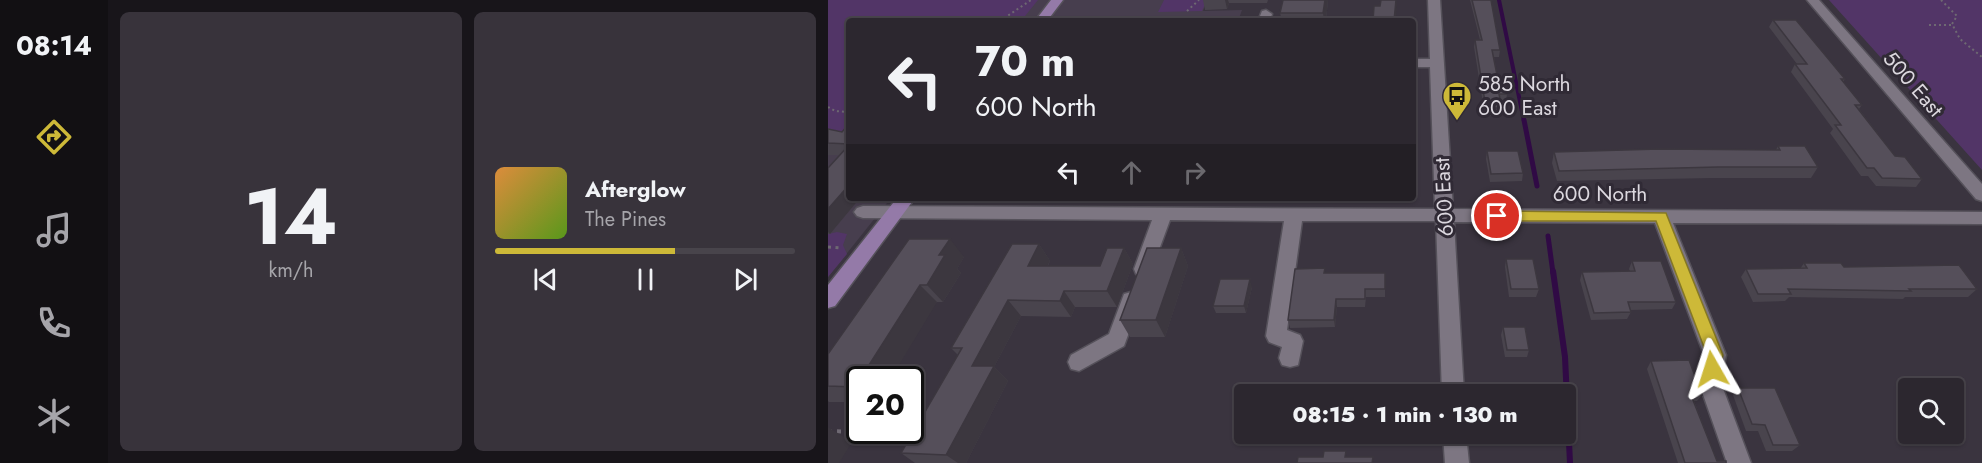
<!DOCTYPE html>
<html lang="en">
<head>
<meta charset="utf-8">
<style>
  body { margin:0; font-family:Jost,sans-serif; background:#38333b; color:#f1f3f6; height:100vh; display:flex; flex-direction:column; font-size:22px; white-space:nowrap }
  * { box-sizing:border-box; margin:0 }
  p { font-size:20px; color:#a6a5aa }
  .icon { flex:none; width:33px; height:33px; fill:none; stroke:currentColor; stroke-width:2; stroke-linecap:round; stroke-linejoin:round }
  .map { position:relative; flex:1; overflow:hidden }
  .side { display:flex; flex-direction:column; gap:12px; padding:12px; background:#18151a; width:720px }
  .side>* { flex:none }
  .banner { position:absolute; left:18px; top:18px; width:570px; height:183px; border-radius:6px; box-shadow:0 2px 4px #0004,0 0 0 2px #48444b; background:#2c272f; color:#f1f3f6; overflow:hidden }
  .controls { position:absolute; left:1070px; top:378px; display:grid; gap:12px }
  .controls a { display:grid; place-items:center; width:66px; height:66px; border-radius:6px; background:#2c272f; box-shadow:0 2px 4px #0004,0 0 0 2px #48444b; font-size:30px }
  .speed { position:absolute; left:18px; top:366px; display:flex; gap:12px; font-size:30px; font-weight:700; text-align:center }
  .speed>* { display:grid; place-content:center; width:78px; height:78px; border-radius:50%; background:#2c272f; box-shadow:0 2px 4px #0004,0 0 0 2px #48444b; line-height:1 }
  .speed .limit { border:3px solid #111; border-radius:9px; background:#fff; color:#111 }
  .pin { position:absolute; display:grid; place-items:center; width:51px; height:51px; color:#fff; margin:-26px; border:3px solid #fff; border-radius:50%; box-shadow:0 2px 6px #0007 }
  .me { position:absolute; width:66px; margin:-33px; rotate:354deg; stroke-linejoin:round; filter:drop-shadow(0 0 4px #0008) }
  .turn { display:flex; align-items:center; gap:21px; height:126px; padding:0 30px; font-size:27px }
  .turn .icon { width:78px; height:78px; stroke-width:2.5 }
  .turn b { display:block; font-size:42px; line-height:51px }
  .lanes { display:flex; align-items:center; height:57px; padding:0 30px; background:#0003; justify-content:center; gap:30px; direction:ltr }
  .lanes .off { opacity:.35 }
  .side .widget { flex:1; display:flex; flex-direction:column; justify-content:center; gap:9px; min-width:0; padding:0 21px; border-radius:9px; background:#38333b }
  .side .dial { align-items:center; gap:0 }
  .dial b { font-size:78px; line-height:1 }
  .song { display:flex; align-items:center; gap:18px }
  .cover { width:72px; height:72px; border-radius:9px; background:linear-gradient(135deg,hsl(30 70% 55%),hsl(90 70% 35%)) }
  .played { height:6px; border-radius:3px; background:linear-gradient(90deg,#cdb938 60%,#48444b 60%) }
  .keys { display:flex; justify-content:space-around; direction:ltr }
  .side .tiles { flex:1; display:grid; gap:12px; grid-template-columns:repeat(2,1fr) }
  .trip { position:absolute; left:406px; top:384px; width:342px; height:60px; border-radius:6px; background:#2c272f; box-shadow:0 2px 4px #0004,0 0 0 2px #48444b; font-weight:800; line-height:60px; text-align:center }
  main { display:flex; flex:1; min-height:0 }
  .dock { display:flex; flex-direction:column; width:108px; justify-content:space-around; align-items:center; background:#121013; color:#a6a5aa }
  .dock .icon { width:42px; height:42px }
  .dock .on { color:#cdb938 }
  .dock b { font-size:27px; color:#f1f3f6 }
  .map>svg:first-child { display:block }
</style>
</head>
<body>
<main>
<nav class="dock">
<b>08:14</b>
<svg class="icon on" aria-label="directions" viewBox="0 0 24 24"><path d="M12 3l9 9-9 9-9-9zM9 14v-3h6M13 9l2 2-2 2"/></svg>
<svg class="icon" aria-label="music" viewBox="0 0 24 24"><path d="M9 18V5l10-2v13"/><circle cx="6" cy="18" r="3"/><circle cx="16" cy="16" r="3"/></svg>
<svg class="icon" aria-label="phone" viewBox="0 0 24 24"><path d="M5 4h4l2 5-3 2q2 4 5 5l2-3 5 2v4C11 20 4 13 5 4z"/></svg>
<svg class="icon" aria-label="climate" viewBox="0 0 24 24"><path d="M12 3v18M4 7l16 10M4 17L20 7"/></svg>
</nav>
<section class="side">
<div class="tiles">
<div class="widget dial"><b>14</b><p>km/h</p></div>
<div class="widget">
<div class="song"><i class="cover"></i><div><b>Afterglow</b><p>The Pines</p></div></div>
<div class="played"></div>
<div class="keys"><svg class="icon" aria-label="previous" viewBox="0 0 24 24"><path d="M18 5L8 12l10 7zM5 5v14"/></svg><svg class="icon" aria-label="pause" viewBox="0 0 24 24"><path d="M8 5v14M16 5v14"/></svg><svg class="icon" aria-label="next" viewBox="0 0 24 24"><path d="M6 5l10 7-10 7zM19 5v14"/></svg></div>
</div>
</div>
</section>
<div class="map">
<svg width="1154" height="463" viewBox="0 0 1154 463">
  <rect width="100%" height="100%" fill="#3a343f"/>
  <path fill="#473e4e" d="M0 0H379L375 11 414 10 410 21H21V198H63L0 277Z"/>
  <path fill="#523567" d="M0 0H210L193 21H21V134H0Z
    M336 0H379L374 11 330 12Z
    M1001 0H1154V170Z
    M9 232 19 234 15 245 19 254 0 277V234Z"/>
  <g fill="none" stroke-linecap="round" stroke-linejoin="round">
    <path stroke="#300a45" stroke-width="4" d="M671 0 696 121"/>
    <path stroke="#300a45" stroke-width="5" d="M696 120 709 186
      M720 236 725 273"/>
    <path stroke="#300a45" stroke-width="6" d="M725 271 737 357 742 463"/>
    <g stroke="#55515a" stroke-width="3">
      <path id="minor" d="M600 0H612L625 209 1154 212V224L845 223 898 355 893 383 923 463H899L871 383 876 355 827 223 626 222 636 394H614L608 221H474L459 330 472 335 475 341 470 365 462 367 454 365 451 358 454 347 441 342 438 336 456 221 342 220 324 269 322 274 315 276 308 274 306 269 324 220 35 218 29 216 26 212 29 208 35 206 607 209 602 67H585V59H602Z
        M979 0H991L1154 184V201L1148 199Z
        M438 10 444 14 442 21H430L434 11Z
        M303 292 310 294 313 300 296 346 251 371 243 369 240 362 243 355 281 334 296 294Z
        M615 434H638L641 463H617Z"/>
    </g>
    <g stroke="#55515a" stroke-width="3">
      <path id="major" d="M223 0H235L219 21H207Z
        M69 198H87L7 306 0 308V285Z"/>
    </g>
    <path stroke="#6e6972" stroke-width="2" stroke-dasharray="2 3" stroke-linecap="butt" d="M1113 0 1129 16 1124 24 1132 39 1154 57
      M359 11 371 0
      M172 21 203 0
      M1101 25H1124
      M0 107 7 111 21 112"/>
    <path stroke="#6e6972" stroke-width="3" stroke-dasharray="3 4.5" stroke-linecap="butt" d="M0 247 13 248"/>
    <path stroke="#6e6972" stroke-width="4" stroke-dasharray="4 5" stroke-linecap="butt" d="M0 431 32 432"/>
    <use href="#minor" fill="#7d7682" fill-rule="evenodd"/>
    <use href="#major" fill="#947aa8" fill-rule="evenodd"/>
  </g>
  <path fill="#49444d" d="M375 0H440L439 3H401L399 9 377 10Z
    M455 0H500L498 21H454L452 13Z
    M642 0H663L672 50 671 57H666L670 80 679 94 678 102H673L674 108 673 116H657L646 47 647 40H652Z
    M945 20 1017 79 1015 82 1034 105 1031 109 1067 156 1094 179 1088 187 1048 186 1040 176H1033L1002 133 1005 129 963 72 967 64H969L941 27Z
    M21 124V198H32L2 234H0V168L11 155H0V129L14 132Z
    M950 146 990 167 983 178H884L729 181 724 163 726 152 948 150Z
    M659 151 695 173 694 181 662 182 658 159Z
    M81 239 136 257 129 269 133 273 115 302H109L32 380V402H1L0 401V354Z
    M211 244 222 261 220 266H272L296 248 305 264 289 307H247L243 317 193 316 166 367 180 381 138 463H87L73 453 130 355 123 348Z
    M353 248 360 266 337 337H302L292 320Z
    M678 259 711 289 708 297H681L677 267Z
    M804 261 848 302 844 309 802 310 803 312 799 319 763 320 752 280 754 272 802 271 801 269Z
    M976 263 1016 267 1149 289 1140 297H1077L1075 299 961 297 957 301 925 302 913 277 918 269H972Z
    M498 273H557V297H538L537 307H509L507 327 462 328 460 320Z
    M424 287 418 313H388L385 306Z
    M675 327 701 350 699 357H677L673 335Z
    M823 361 874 395 869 401H866L889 461 898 463H850L819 369Z
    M910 388 972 445 964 451H938L930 431H918L905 395Z"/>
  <path fill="#3c373f" d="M397 0H400L401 3 399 9Z
    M497 0H500L498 21H496L495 13Z
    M568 0H569L568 21H566Z
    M21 185V198H32L2 234 0 232V209Z
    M122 239 136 257 129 269 133 273 115 302 99 285 111 255Z
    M211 244 222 261 211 282 200 266Z
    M296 248 305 264 289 307 279 291Z
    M353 248 360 266 337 337 328 320Z
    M422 279 424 287 418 313 416 306Z
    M92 285 109 302 62 380H32V390L27 387Z
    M236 291 247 307 243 317 232 301Z
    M508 299 509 307 507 327 506 320Z
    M180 300 193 316 166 367 180 381 138 463H130L118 455 144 366Z
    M0 427 24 442 11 463H0Z"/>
  <path fill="#554f5a" stroke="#3c373f" stroke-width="1.5" d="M455 0H497L495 13H452Z
    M553 0H568L566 21H545L546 6H552Z
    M644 0H663L672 50H664L670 80H676L679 94H671L674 108H658L647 40H654Z
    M402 18H424L423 21H401Z
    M945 20H968L1017 79H1013L1034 105H1027L1067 156 1077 157 1094 179 1054 178 1046 168H1039L1007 125H1013L967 64H979Z
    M21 124V144L0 143V129L14 132Z
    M21 145V185L0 209V168Z
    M950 146H977L990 167H890L731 171 726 152 832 149 952 150Z
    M659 151H690L695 173 663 174Z
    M81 239H122L111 255H117L99 285H92L27 387 0 386V354Z
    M184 244H211L200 266H272L279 248H296L279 291H236L232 301 180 300 144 366H166L118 455 73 453 134 348H123Z
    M319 248H353L328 320H292Z
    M678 259H705L711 289H683Z
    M804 261H833L848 302H800L803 312 766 313 754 272 807 271Z
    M976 263H1013L1016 267 1131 265 1149 289H1081L1083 291 960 289 963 294H930L918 269 979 268Z
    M497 268 496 273H557V289H537V299H508L506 320H460L467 269Z
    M392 279H422L416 306H385Z
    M675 327H697L701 350H679Z
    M861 360 874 395H863L889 461H898V463H857L823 361Z
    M511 387H541L540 394H511Z
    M910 388H947L972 445H945L937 425 924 424Z
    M714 389 715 394H683L682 390Z
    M496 451H518L517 457H545L544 463H469L470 457H495Z"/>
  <path fill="#cdb938" stroke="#857824" stroke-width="1.5" d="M669 211 838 213 895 355 890 374 884 376 878 374 876 369 879 355 828 221H669L663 216Z"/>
  <defs>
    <g id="bus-pin" transform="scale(1.5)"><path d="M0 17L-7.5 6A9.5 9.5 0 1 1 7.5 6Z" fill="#cdb938" stroke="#302a35"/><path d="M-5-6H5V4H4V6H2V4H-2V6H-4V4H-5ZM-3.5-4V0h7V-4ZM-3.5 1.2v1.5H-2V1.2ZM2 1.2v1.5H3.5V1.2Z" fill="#111"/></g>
  </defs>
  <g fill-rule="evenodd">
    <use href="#bus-pin" x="629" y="96"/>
  </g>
  <g text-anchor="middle" stroke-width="6" stroke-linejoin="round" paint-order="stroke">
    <g font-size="21" fill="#dcd8df" stroke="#302a35" text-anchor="start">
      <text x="650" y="91">585 North<tspan x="650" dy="24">600 East</tspan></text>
    </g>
    <g font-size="21" fill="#dcd8df" stroke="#302a35">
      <text transform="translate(1085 84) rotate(49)" y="7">500 East</text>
      <text x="772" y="201">600 North</text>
      <text transform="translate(616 197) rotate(-93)" y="7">600 East</text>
    </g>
  </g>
</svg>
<div class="controls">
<a><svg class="icon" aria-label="search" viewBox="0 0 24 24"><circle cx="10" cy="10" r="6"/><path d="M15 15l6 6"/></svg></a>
</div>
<div class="speed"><div class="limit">20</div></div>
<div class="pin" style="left:669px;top:216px;background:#d93025"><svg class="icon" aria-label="arrive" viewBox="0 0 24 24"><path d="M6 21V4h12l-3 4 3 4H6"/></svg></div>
<svg class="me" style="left:884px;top:369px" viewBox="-20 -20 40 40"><path d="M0-17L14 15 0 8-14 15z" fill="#cdb938" stroke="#fff" stroke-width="4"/></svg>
<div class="trip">08:15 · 1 min · 130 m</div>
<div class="banner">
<div class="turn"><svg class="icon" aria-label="left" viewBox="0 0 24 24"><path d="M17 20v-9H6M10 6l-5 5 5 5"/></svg><div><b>70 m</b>600 North</div></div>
<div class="lanes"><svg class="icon" aria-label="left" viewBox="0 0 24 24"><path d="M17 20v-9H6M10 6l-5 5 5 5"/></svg><svg class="icon off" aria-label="ahead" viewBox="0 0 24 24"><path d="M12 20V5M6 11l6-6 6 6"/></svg><svg class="icon off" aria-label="right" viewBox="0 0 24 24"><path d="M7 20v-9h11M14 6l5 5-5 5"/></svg></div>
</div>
</div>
</main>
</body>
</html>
